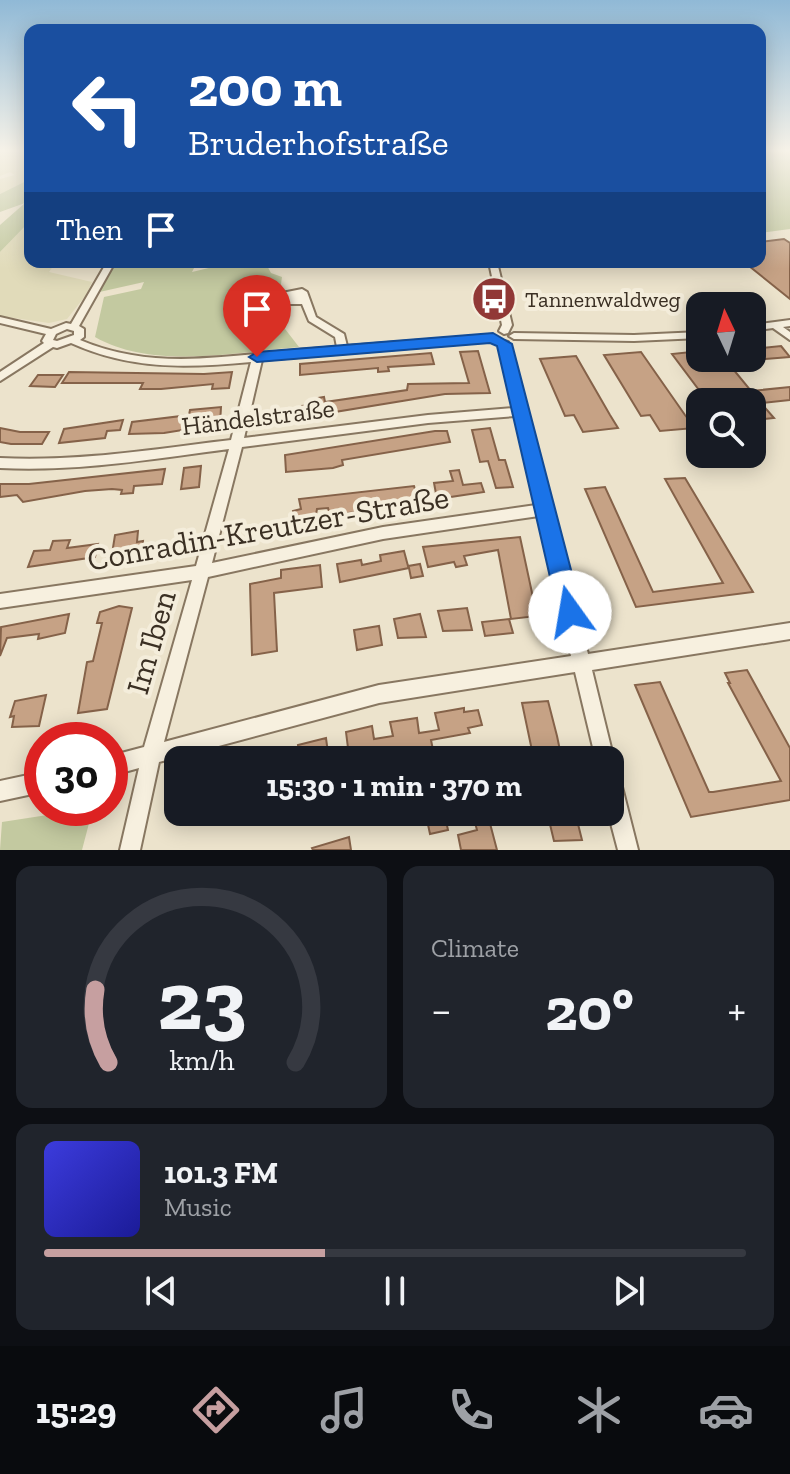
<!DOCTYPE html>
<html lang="en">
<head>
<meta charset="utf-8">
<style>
  body { margin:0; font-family:"Zilla Slab",serif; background:#20242c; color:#f1f3f6; height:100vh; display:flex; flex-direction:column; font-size:30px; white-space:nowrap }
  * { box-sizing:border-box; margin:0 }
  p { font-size:26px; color:#9ea1a6 }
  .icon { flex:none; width:44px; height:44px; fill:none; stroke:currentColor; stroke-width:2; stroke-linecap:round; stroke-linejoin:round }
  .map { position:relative; height:850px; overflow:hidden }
  .sheet { display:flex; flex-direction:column; gap:16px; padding:16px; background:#0d0f14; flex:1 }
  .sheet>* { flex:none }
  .banner { position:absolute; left:24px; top:24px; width:742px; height:244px; border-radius:16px; box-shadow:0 4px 20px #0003; background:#1a4fa0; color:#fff; overflow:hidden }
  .needle { width:52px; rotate:356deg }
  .fabs { position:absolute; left:686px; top:292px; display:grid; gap:16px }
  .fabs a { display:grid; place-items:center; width:80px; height:80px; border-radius:16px; background:#171b24; box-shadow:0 4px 20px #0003; font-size:40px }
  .speed { position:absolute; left:24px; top:722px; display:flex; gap:16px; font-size:40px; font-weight:700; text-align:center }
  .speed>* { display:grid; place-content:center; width:104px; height:104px; border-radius:50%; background:#171b24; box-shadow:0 4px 20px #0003; line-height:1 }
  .speed .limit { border:12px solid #d22; background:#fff; color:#111 }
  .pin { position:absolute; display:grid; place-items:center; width:68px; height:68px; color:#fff; margin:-82px -34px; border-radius:50% 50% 50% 0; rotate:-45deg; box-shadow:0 0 8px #0007 }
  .pin .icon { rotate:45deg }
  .me { position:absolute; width:88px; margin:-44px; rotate:347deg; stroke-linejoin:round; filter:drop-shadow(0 0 6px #0008) }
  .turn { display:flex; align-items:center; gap:28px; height:168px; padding:0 32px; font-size:36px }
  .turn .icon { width:104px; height:104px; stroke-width:2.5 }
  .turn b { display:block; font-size:56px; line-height:68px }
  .then { display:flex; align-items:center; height:76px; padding:0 32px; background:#0003; gap:16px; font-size:30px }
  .big { font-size:60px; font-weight:800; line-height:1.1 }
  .sheet .widget { flex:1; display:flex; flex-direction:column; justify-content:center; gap:12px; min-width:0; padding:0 28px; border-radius:16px; background:#20242c }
  .sheet .dial { align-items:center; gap:0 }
  .dial svg { height:208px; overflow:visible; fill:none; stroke:#363941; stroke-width:7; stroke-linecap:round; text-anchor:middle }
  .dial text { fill:#f1f3f6; stroke:none }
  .song { display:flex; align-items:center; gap:24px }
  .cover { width:96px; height:96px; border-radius:12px; background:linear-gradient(135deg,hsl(240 70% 55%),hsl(240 70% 35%)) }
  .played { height:8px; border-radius:4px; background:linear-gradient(90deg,#c69fa0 40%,#363941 40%) }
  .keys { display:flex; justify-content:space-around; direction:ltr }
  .heat { display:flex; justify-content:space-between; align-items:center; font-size:44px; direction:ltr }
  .sheet .tiles { flex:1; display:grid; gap:16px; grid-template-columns:1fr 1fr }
  .widget:last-child { grid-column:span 2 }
  .trip { position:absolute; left:164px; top:746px; width:460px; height:80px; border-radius:16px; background:#171b24; box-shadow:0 4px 20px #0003; font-weight:800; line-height:80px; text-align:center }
  .tab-bar { display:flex; height:128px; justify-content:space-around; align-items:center; background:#090b0e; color:#9ea1a6 }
  .tab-bar .icon { width:56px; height:56px }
  .tab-bar .on { color:#c69fa0 }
  .tab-bar b { font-size:36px; color:#f1f3f6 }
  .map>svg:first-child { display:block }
</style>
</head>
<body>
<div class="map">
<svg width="790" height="850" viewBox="0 0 790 850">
  <rect width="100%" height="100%" fill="#ece3cc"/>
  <path fill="#e1dbba" d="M5 150H30V179L0 194V179L15 175 10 172 0 176V154Z
    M30 221V262H56L49 272 92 282 86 295 67 319 49 323 0 316V252Z"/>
  <path fill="#c3c9a0" d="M760 150H790V229L760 233Z
    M30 179V221L0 252V225L25 203 0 212V194Z
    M111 262H197L192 272 234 262H265L271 273 282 277 279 297 265 303 299 347C236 352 152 370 95 337L104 297 141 289 144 282 95 293Z
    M93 808 82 850H0L2 822Z"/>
  <path fill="#c6a285" stroke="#856249" stroke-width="2" d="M784 239 790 243V299L744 262H760V242Z
    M781 346 790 357 752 360V349Z
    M478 351 490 393 445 394 304 417 302 406 313 405 312 399 324 397 325 402 407 390 408 384 469 383 460 352Z
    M700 351V358H724L751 391 790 387V400L761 403 774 418 756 420 752 415V402H708L672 354Z
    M641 352 685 415 695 428 660 431 650 415 641 416 604 355Z
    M431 353 434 364 388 367 389 371 378 372V368L300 375V364Z
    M576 356 610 415 618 428 583 432 574 415 565 416 540 359Z
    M69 372 204 374 232 372 229 388 212 389 213 384 161 389H140L143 383H62Z
    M38 375H63L55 387 30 386Z
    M221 407 220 424 164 433 129 434 132 422 189 415 190 410Z
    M123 420 120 430 107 431 105 438 59 443 64 429Z
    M0 428 20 432H49L42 444H11L0 442Z
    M490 428 499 460H505L513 487 496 488 488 461 480 462 472 430Z
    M435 431H447L450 442 342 460 343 465 333 468 286 472 285 455Z
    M201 466 199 487 181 489 184 468Z
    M165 469 162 484 134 486 133 493 121 494 122 490 112 489 85 491 23 502 17 495 0 497V484H29Z
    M459 470 463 485 481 483 484 492 437 499 434 483 453 481 450 471Z
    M685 478 753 592 636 607 585 489 605 487 653 592 723 583 665 479Z
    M414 486 419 502 330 516 328 508 317 509 315 520 295 524 293 511 301 509 299 499Z
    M138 531 137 542 143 541 142 551 112 554 115 535Z
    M520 537 537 616 511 619 498 550 464 556 467 565 456 567 454 562 428 567 423 547Z
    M70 540 67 548 98 544 95 557 28 567 34 551 50 550 53 541Z
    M404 551 408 566 420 564 423 576 411 578 409 568 340 582 337 564 361 560 362 565 381 561 380 555Z
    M320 565 322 587 274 593 277 651 252 655 250 584 281 578V570Z
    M119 606 132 608 107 709 78 713 87 662 93 661 102 623H97L100 612Z
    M467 608 472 630 443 631 438 611Z
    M69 614 65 633 38 639 39 634 7 638 0 656 1 627Z
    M420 614 426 637 398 638 394 619Z
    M509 619 513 633 485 636 482 622Z
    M379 626 382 645 357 650 354 630Z
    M747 670 790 748V800L691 817 635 685 660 682 709 792H713L781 781 728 683H730L725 673Z
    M46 695 39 726 12 727 14 716 10 717 15 701Z
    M548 701 557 736 562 760H534L522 703Z
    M464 708V712L478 710 482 725 468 728 470 733 431 740 433 750 388 760H300L298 745 326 738 328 753 348 748 346 732 372 726 374 739 393 736 390 722 417 718 419 733 439 730 435 713Z
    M444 812 448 830 430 834 426 815Z
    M472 812H487L497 850H461L458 835 477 830Z
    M547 812H575L582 840 554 841Z
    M349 837 351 850H313L312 848Z"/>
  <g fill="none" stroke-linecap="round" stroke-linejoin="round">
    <g stroke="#887761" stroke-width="4">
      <path id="minor" d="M107 262H115L79 326 84 329V337L80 340C139 365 195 360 257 354 283 351 310 349 337 347L335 337 309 321 302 304H287L280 295 282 293 302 289 307 292 316 317 344 334 347 346 493 335 498 338 493 341 262 360 244 438 428 415 514 408 499 344 504 341 508 342 525 408 528 411 527 413 588 654 790 623V639L592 670 614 760 610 767V760H596L575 672 379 703 159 762 140 850H120L139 768 110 776V756L144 747 192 580 0 608V594L196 566 229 449C154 459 76 472 0 468V458C77 462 155 449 231 440L251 362C187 368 131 370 71 343L57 348 53 347 0 381V372L44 343 42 341 46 334 0 323V317L51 329 66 323 71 324ZM67 329 74 331V335L57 341 53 340 56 334ZM515 416 536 505 383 527 212 563 242 447 428 423ZM539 516 571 656 379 685 164 742 208 577 383 539Z
        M489 262H497L512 325 508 333 504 334 499 331 502 325Z
        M790 320V326L783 327 790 332V340L773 328 752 331V325Z
        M700 332V338L634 341 514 339 509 336 514 333 634 335Z
        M610 769 617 772 620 779 638 850H618L608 812H610Z
        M42 772V792L0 801V781Z"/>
    </g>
    <use href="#minor" fill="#f7f0df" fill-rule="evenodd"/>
  </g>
  <linearGradient id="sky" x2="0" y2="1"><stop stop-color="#90b9d6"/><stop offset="0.56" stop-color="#f6f2e8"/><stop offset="1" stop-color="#f6f2e8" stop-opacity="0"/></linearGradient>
  <rect width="790" height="269" fill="url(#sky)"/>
  <path fill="#1a73e8" stroke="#114b97" stroke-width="2" d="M493 333 512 344 582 612 578 620 570 623 561 620 558 612 497 346 490 343 257 362 249 357 257 352Z"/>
  <defs>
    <g id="bus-disc" transform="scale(2.3)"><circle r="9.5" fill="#913836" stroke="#f4eddb"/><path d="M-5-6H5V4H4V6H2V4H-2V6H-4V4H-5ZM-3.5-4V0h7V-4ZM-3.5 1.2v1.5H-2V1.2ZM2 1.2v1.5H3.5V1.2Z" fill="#fff"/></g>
  </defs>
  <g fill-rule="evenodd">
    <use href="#bus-disc" x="494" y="299"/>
  </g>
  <g text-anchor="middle" stroke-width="8" stroke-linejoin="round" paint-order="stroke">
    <g font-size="22" fill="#3a2f23" stroke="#f4eddb" text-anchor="start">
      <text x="525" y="307">Tannenwaldweg</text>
    </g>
    <g font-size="26" fill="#3a2f23" stroke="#f4eddb">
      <text transform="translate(258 417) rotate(-7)" y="9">Händelstraße</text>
    </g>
    <g font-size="32" fill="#3a2f23" stroke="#f4eddb">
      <text transform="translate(268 528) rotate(-10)" y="11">Conradin-Kreutzer-Straße</text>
      <text transform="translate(151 642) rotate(-74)" y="11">Im Iben</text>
    </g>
  </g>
</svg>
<div class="fabs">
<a><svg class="needle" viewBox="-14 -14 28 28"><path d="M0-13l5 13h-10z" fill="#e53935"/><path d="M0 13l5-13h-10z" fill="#9ea1a6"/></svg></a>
<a><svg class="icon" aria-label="search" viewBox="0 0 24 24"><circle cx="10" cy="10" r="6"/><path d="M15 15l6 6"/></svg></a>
</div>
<div class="speed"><div class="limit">30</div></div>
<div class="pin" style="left:257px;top:357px;background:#d93025"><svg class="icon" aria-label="arrive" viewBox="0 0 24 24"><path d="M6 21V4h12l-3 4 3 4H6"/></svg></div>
<svg class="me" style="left:570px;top:612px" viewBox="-20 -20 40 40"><circle r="19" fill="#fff"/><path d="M0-13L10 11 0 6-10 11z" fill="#1a73e8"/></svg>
<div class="trip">15:30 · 1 min · 370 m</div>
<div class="banner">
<div class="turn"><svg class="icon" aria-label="left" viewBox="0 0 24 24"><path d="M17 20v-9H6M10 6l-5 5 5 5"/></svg><div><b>200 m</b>Bruderhofstraße</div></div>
<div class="then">Then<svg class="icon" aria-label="arrive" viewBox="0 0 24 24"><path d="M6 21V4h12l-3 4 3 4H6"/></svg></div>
</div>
</div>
<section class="sheet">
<div class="tiles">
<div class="widget dial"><svg viewBox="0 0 100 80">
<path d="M14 69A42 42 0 1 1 86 69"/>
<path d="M14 69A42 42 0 0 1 9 41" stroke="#c69fa0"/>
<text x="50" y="56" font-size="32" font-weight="700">23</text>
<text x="50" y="72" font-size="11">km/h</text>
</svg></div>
<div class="widget"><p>Climate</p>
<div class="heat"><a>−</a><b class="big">20°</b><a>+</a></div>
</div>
<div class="widget">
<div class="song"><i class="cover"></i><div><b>101.3 FM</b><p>Music</p></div></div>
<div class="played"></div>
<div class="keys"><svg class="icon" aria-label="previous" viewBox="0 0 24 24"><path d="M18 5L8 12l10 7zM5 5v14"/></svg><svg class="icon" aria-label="pause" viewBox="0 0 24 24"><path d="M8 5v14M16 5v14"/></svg><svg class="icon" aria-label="next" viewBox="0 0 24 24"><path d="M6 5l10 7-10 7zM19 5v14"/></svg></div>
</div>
</div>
</section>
<nav class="tab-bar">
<b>15:29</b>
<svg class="icon on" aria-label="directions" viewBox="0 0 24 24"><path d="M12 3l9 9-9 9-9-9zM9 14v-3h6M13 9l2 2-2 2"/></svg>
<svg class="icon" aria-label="music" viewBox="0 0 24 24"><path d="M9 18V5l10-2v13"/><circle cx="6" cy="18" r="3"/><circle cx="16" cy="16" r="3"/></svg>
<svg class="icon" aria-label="phone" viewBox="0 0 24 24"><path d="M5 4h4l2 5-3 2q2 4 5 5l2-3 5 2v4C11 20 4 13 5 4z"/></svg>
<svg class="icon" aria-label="climate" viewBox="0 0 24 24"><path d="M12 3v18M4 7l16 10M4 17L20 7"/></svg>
<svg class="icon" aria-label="car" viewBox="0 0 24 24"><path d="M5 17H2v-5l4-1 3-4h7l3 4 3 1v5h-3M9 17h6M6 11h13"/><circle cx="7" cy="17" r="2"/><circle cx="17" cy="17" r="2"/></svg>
</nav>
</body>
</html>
